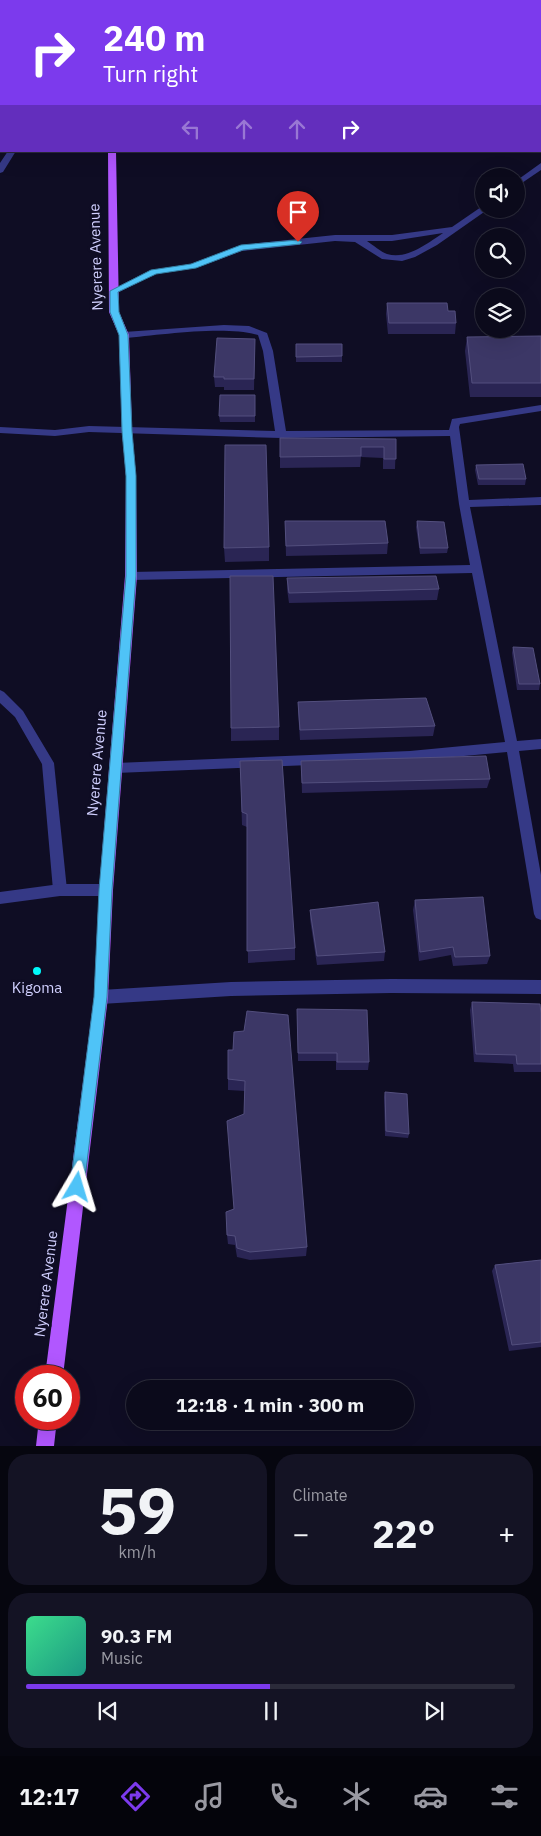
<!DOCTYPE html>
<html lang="en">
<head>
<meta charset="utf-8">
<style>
  body { margin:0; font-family:"IBM Plex Sans",sans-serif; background:#141324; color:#f1f3f6; height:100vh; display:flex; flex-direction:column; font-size:19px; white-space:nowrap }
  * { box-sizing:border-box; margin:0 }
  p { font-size:16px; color:#9a9aa3 }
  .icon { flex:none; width:28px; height:28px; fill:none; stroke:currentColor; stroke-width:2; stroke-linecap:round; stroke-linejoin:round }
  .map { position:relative; height:1446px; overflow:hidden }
  .panel { display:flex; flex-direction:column; gap:8px; padding:8px; background:#06060f; flex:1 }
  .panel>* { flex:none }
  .top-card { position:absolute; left:0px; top:0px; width:541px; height:152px; box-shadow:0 5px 20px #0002,0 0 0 1px #2b2b3a; background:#7c3aed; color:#fff; overflow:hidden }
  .controls { position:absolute; left:475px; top:168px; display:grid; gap:10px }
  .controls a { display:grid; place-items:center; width:50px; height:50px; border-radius:50%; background:#0b0a1b; box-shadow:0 5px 20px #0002,0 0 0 1px #2b2b3a; font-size:25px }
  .speed { position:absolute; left:15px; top:1365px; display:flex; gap:10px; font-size:25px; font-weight:700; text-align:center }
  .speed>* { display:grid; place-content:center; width:65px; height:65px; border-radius:50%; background:#0b0a1b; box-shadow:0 5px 20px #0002,0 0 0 1px #2b2b3a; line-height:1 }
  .speed .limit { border:8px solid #d22; background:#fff; color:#111 }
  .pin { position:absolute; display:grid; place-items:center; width:42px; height:42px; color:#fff; margin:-51px -21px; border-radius:50% 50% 50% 0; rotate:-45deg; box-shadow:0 0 5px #0007 }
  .pin .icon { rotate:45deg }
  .me { position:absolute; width:55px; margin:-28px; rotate:7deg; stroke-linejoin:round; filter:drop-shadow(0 0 4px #0008) }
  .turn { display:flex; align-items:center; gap:18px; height:105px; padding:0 20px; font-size:22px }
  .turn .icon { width:65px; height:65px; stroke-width:2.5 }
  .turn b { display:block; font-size:35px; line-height:42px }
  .lanes { display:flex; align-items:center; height:48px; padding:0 20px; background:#0003; justify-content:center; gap:25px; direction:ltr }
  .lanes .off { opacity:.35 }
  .big { font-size:38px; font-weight:700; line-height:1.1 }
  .panel .widget { flex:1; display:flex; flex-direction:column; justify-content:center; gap:8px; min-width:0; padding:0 18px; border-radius:20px; background:#141324 }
  .panel .dial { align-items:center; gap:0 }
  .dial b { font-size:65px; line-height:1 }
  .song { display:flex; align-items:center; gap:15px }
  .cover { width:60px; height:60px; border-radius:8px; background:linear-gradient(135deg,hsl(150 70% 55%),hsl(170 70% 35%)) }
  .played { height:5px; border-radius:2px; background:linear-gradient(90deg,#7c3aed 50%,#2b2b3a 50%) }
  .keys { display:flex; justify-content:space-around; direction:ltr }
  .heat { display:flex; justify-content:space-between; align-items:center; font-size:28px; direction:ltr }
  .panel .tiles { flex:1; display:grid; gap:8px; grid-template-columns:1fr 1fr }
  .widget:last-child { grid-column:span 2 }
  .trip { position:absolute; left:126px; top:1380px; width:288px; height:50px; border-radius:25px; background:#0b0a1b; box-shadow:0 5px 20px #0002,0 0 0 1px #2b2b3a; font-weight:700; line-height:50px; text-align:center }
  .tabs { display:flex; height:80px; justify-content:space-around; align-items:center; background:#04040b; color:#9a9aa3 }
  .tabs .icon { width:35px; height:35px }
  .tabs .selected { color:#7c3aed }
  .tabs b { font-size:22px; color:#f1f3f6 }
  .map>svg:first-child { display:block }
</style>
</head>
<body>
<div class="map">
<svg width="541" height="1446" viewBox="0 0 541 1446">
  <rect width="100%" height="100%" fill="#0f0d24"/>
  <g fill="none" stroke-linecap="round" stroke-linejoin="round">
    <path fill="#353986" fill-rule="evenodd" d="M514 0H522V1H515Z
      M8 151H16L3 172 0 173V163Z
      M541 163V170L516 187V181Z
      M484 205V209L487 210 437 245 415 257 402 261 382 259 355 242 335 241 242 251 196 268 156 274 117 293H111L109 291 151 270 191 264 241 245 335 235H392L452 227ZM443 233C428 243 407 260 387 254 381 252 373 245 367 241H392Z
      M224 325 249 326 267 333 273 351 286 431 449 430 452 419 541 405V411L460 424 459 427 469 500 541 497V505L470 507 517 741 541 739V749L519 751 541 875V920L536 918 534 914 507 752 410 761 116 773 111 772 110 768 111 764 116 763 410 751 505 742 472 573 131 580 125 576 131 572 470 565 459 504 450 436 281 438 89 432 55 436 0 433V427L55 430 89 426 275 431 263 351 258 335C225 325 160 335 124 338L119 335 124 332Z
      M0 690 4 692 23 711 54 763 67 890 65 894 60 896 55 894 53 890 42 764 15 717 0 703Z
      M391 979 541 980V994L391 993 231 996 101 1004 96 1002 94 997 96 992 101 990 231 982Z"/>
    <path fill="#353986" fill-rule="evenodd" d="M224 0H236L237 1H225Z
      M540 8H541V12H540Z
      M60 884H106L111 886 113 890 111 894 106 896H60L0 904V892Z"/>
    <path fill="#b157ff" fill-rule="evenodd" d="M98 0H106V1H99Z
      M108 151H116L119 312 129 335 132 431 136 476 137 576 113 890 108 997 63 1376H45L94 997 99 890 125 576 126 476 122 431 119 335 109 312Z
      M39 1419H57L54 1446H36Z"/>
  </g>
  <path fill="#2a2554" d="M387 303 448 311 456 323 455 334H388L386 314Z
    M541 336V397H470L465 351 467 337Z
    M255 339 254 390H224V387H215L214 377Z
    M296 344 342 356V362H296Z
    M255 395V422H220L219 416Z
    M280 438 396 439 395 469H383V458L361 457 360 467 280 468Z
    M476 465 526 479 525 485H478L475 470Z
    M285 521 388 543 387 554 286 556Z
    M417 521 448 548 447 553 420 554 416 527Z
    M269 547V561L225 562 224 548Z
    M287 578 439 589 437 600 289 603 287 589Z
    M513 647 540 684 539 690H517L512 653Z
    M298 702 435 726 433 736 300 740 298 712Z
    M279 727V740L231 741V728Z
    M240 761 295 948V960L248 963 247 827 242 825Z
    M301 761 490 779 487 788 302 793Z
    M415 900 490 956 487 964 453 966 451 955 419 961 413 910Z
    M310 910 385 952 384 961 317 965 310 919Z
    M472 1002 541 1014V1072H514L513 1064 474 1062 470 1010Z
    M297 1009 369 1062 368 1070H336V1061H298Z
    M234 1032 307 1247 306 1256 250 1260 237 1257 235 1245 228 1244 227 1235 234 1209 244 1114 245 1091 228 1090V1079L233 1050Z
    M385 1092 409 1134 408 1138 385 1136 384 1097Z
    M541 1260V1347L509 1351 492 1271 495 1265Z"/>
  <path fill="#3c3766" stroke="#534f7e" d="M106 0H114V1H105Z
    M540 24H541V35H540Z
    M387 303H447L448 311H455L456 323H389Z
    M541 336V383H472L467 337Z
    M217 338 255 339 254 379H224V377H214Z
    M296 344H342V356L296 357Z
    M220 395H255V416H219Z
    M280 438 396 439V459H384V447H361V456L280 457Z
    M225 445H266L269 547 224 548Z
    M523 464 526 479H479L476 465Z
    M285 521H385L388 543 286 546Z
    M417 521 444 522 448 548H420Z
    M230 576H273L279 727 231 728Z
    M436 576 439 589 289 593 287 578Z
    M513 647 533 648 540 684H519Z
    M426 698 435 726 300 730 298 702Z
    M486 756 490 779 302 783 301 761Z
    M282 760 295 948 247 951V814L242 812 240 761Z
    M483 897 490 956 455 957 453 947 420 952 415 900Z
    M378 902 385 952 317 956 310 910Z
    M472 1002 540 1004 541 1014V1064H517L516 1055 476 1054Z
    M297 1009 367 1010 369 1062H337V1053H298Z
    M247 1011 288 1015 307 1247 250 1252 237 1248 235 1236 227 1235 226 1212 234 1209 227 1121 244 1114 245 1081 228 1079V1050H233L234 1032 244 1031Z
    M385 1092 407 1094 409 1134 386 1131Z
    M541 1260V1342L512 1345 495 1265Z"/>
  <path fill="#4fc3f7" stroke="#337fa1" d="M298 240 302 242 300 244 243 250 196 268 156 274 118 292 119 312 128 335 132 431 136 476V576L112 890 107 997 84 1187 82 1192 77 1194 72 1192 70 1187 94 997 99 890 126 576V476L122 431 119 335 110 312V291L151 270 191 264 241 245Z"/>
  <circle fill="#00f9fb" stroke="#0f0d24" stroke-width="2" cx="37" cy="971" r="5"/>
  <g text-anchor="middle" stroke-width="5" stroke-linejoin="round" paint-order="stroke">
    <g font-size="15" fill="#d1d0ff" stroke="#0f0d24">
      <text transform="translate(96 257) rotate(-92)" y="5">Nyerere Avenue</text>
      <text transform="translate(97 763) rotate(-85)" y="5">Nyerere Avenue</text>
      <text transform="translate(46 1284) rotate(-83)" y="5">Nyerere Avenue</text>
    </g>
    <g font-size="15" fill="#d1d0ff" stroke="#0f0d24">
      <text x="37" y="993">Kigoma</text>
    </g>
  </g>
</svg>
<div class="controls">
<a><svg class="icon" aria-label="sound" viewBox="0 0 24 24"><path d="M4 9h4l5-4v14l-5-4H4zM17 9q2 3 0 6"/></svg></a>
<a><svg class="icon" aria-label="search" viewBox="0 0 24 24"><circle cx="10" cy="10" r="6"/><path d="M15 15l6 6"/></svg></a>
<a><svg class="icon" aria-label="layers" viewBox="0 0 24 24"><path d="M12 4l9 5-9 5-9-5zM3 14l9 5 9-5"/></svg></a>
</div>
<div class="speed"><div class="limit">60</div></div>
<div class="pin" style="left:298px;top:242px;background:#d93025"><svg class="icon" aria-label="arrive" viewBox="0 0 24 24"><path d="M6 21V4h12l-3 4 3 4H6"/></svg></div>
<svg class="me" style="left:77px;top:1187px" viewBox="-20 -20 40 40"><path d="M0-17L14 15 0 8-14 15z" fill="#4fc3f7" stroke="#fff" stroke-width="4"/></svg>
<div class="trip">12:18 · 1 min · 300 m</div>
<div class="top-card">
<div class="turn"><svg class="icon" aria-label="right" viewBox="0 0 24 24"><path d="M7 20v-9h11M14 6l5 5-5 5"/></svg><div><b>240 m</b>Turn right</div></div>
<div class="lanes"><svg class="icon off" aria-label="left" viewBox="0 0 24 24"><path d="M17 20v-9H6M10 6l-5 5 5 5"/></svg><svg class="icon off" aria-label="ahead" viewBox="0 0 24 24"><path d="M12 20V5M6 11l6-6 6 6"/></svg><svg class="icon off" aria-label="ahead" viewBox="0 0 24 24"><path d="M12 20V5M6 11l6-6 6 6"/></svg><svg class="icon" aria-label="right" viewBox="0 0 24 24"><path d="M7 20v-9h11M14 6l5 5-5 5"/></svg></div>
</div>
</div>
<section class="panel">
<div class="tiles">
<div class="widget dial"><b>59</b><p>km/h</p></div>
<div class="widget"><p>Climate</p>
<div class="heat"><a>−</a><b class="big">22°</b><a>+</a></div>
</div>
<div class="widget">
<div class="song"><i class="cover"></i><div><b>90.3 FM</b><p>Music</p></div></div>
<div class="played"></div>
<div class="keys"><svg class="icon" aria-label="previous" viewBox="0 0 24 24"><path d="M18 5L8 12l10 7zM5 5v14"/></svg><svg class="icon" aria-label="pause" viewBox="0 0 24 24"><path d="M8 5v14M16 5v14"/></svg><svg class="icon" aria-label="next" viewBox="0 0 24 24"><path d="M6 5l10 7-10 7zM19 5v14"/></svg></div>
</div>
</div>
</section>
<nav class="tabs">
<b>12:17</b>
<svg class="icon selected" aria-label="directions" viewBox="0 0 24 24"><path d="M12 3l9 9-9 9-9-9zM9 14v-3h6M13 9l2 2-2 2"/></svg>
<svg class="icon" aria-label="music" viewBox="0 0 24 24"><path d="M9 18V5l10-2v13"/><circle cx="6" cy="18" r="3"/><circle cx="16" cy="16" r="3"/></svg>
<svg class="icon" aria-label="phone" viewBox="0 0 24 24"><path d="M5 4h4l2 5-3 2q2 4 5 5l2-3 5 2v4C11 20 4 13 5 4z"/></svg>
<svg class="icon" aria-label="climate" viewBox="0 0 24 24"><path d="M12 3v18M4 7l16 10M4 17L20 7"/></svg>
<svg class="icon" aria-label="car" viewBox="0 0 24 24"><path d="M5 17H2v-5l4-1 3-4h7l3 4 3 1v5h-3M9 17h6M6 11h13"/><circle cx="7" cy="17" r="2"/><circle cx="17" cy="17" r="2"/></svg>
<svg class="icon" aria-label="filters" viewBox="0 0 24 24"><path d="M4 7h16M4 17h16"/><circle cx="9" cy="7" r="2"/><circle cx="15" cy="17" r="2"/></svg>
</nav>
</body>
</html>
